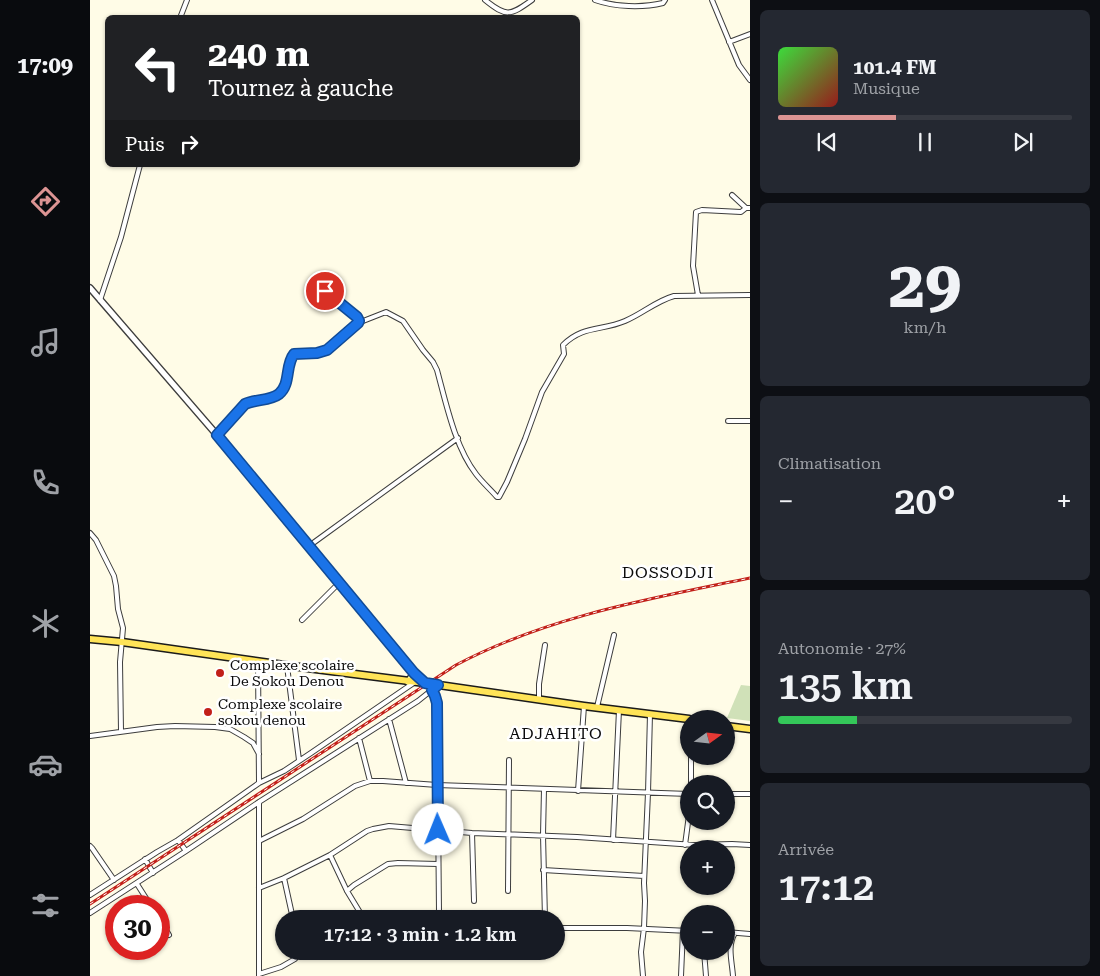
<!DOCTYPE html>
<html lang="fr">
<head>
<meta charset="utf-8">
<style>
  body { margin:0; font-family:"Roboto Serif",serif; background:#242831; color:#f1f3f6; height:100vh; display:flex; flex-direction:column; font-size:19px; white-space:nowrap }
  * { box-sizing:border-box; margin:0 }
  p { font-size:16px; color:#9ea1a6 }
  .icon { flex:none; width:28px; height:28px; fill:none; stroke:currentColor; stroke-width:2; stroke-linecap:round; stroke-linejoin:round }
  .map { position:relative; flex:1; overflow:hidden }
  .drawer { display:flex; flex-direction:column; gap:10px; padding:10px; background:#0d0f14; width:350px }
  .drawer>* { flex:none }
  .banner { position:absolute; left:15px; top:15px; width:475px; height:152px; border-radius:8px; box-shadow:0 1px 4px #0004; background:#202124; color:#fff; overflow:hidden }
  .needle { width:32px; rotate:75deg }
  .fabs { position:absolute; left:590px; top:710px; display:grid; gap:10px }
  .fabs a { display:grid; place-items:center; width:55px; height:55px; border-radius:50%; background:#171b24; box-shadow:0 1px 4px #0004; font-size:25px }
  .speed { position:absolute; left:15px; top:895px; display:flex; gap:10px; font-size:25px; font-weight:700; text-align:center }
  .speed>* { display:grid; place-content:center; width:65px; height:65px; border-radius:50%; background:#171b24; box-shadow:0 1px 4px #0004; line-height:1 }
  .speed .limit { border:8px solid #d22; background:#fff; color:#111 }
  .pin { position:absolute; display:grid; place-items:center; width:42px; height:42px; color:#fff; margin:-21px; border:2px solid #fff; border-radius:50%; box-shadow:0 1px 5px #0007 }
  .me { position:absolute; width:55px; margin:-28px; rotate:359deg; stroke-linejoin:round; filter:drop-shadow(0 0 4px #0008) }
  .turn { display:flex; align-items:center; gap:18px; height:105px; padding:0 20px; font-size:22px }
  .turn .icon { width:65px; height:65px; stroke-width:2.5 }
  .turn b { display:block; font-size:35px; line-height:42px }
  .then { display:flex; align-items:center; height:48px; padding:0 20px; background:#0003; gap:10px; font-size:19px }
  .big { font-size:38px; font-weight:600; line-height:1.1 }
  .drawer .widget { flex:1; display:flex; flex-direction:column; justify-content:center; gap:8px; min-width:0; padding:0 18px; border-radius:8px; background:#242831 }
  .drawer .dial { align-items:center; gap:0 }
  .dial b { font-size:65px; line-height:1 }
  .song { display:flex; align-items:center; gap:15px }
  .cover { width:60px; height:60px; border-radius:8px; background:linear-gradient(135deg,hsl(120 70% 55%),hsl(0 70% 35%)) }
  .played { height:5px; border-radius:2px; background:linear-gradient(90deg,#dc9493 40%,#363941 40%) }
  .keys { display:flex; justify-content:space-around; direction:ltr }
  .heat { display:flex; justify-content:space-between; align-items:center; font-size:28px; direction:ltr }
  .charge { height:8px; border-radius:4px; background:linear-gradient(90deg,#34c759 27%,#363941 0) }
  .trip { position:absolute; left:185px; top:910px; width:290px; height:50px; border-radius:25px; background:#171b24; box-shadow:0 1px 4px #0004; font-weight:600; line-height:50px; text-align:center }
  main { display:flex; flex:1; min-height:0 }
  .tab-bar { display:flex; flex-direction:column; width:90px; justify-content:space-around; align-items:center; background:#090b0e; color:#9ea1a6 }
  .tab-bar .icon { width:35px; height:35px }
  .tab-bar .on { color:#dc9493 }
  .tab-bar b { font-size:22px; color:#f1f3f6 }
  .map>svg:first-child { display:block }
</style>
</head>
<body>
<main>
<nav class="tab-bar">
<b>17:09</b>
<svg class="icon on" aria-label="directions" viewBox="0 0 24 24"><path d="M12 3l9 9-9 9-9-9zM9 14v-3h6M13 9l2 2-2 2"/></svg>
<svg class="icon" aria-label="music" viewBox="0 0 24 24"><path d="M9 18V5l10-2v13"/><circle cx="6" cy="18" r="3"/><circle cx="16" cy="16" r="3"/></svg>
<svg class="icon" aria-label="phone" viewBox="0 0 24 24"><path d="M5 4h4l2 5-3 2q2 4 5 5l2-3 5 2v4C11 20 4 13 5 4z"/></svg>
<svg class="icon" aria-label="climate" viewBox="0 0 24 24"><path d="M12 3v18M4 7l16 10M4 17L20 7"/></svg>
<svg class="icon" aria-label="car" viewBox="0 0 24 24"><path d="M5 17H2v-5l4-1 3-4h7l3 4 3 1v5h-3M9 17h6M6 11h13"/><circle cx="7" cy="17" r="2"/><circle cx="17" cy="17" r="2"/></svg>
<svg class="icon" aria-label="filters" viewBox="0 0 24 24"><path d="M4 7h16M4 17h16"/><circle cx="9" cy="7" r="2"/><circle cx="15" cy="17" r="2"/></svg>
</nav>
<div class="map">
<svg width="660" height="976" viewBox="0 0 660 976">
  <rect width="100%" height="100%" fill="#fffce7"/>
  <path fill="#d0e1b8" d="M651 685 660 686V721L637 718Z"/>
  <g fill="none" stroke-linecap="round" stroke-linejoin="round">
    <g stroke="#3d3d3d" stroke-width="6">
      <path id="minor" d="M395 0C416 17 420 16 442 0
        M505 0C525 7 552 8 573 3L575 0
        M622 0 649 65 660 80
        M90 18 97 0
        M639 42 660 34
        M642 195 656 208
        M608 295 603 266 606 212 612 210 651 212 656 208H660
        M10 300 31 237 50 165
        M268 323 296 312 313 321 333 350 343 362 347 370C356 403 365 447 386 474 392 482 400 489 407 497H409L417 482 435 439 452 392 474 354 473 345C493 325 512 331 535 321 552 314 566 301 584 296L660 295
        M638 421H660
        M127 435 155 404C164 400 173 401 182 398 204 389 193 368 204 354L227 353 237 350 268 323 269 321 267 317 235 291
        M0 533 6 540 24 576 26 586 28 609 33 628 30 662 31 731
        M219 546 368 438
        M212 620 249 583
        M168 662 169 783
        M197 666 209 760
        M342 690 347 703 349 912
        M449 699V684L455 645
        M507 707 524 635
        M299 719 316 783
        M0 736 67 727 85 726 125 727 140 729 154 737 163 743 169 754
        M269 738 280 781
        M601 756V784
        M454 789 453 835 455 919
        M488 791 494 706
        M636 794H660
        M382 833 384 901
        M88 840 96 851
        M523 840 529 710
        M169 841 213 819 265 786 280 781H293L347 785 599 794
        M595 845 599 815
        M0 846 2 848 24 880
        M240 855 257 891 274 919
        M55 859 63 873
        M453 870 554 876
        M194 878 203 919
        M47 884 61 906
        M169 888 194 878 240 855 277 831 283 829 299 826 382 833 487 837 605 845 642 844 660 845
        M257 891 264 885 298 864 308 863 348 864
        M418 891 419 760
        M0 895 67 852 88 840 169 783 194 771 221 753 325 682
        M0 913 96 851 169 802 328 701 348 685
        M69 918 79 935
        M466 928H537L599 931
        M636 932 660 934
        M614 951 616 976
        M169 974 191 967 205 959 208 951
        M169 976V802
        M553 976 551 952 554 928 555 901 554 883 558 793 560 714
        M591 976 593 930
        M643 976C642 961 637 946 645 933"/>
    </g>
    <g stroke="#3d3d3d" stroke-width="8">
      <path id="tertiary" d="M0 288 127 435 324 673 335 683"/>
    </g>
    <g stroke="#2c2c2c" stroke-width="8">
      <path id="secondary" d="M318 682 324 673"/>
    </g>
    <g stroke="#1b1b1b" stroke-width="9">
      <path id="primary" d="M0 639 32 642 194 665 335 683 494 706 599 719
        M636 726 660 729"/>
    </g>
    <use href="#minor" stroke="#fff" stroke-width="4"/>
    <use href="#tertiary" stroke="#fff" stroke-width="5"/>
    <use href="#secondary" stroke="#fffda2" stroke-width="5.5"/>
    <use href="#primary" stroke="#ffe457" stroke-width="6"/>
    <g stroke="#c22019" stroke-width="3">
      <path id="rail" d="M0 904 366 665C459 616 559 599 660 578"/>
    </g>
    <use href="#rail" stroke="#fff" stroke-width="1" stroke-dasharray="4" stroke-linecap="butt"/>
  </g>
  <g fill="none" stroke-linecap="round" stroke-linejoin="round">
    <g stroke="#114b97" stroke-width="12">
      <path id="route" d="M235 291 267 317 269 321 268 323 237 350 227 353 204 354C195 365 201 384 189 394 180 401 166 399 155 404L127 435 324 673 335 683 348 685 342 690 345 696 347 703 348 830"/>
    </g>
    <use href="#route" stroke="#1a73e8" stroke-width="9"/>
  </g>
  <g fill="#c22019" stroke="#fff" stroke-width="2">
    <circle cx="130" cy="673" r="5"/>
    <circle cx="118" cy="712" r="5"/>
  </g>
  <g text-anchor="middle" stroke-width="5" stroke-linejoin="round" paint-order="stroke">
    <g font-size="14" fill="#0a0a0a" stroke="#fff" text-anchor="start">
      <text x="140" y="670">Complexe scolaire<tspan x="140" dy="16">De Sokou Denou</tspan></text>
      <text x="128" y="709">Complexe scolaire<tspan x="128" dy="16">sokou denou</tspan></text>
    </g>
    <g font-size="16" letter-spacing="1" fill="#0a0a0a" stroke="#fff">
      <text x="578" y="578">DOSSODJI</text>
      <text x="466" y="739">ADJAHITO</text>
    </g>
  </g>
</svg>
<div class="fabs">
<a><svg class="needle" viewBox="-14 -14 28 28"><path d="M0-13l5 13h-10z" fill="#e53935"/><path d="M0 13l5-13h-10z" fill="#9ea1a6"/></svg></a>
<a><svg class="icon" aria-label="search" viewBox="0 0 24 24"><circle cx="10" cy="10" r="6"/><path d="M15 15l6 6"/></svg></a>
<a>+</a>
<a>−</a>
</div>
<div class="speed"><div class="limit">30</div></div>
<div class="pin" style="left:235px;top:291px;background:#d93025"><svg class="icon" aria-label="arrive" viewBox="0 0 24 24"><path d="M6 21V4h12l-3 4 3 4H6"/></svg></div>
<svg class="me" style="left:348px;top:830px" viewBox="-20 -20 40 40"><circle r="19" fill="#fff"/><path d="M0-13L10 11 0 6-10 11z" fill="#1a73e8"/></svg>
<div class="trip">17:12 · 3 min · 1.2 km</div>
<div class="banner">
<div class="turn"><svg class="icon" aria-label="left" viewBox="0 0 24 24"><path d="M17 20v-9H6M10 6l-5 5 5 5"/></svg><div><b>240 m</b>Tournez à gauche</div></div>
<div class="then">Puis<svg class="icon" aria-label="right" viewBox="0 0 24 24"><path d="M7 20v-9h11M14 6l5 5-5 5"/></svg></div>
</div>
</div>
<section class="drawer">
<div class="widget">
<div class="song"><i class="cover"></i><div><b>101.4 FM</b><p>Musique</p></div></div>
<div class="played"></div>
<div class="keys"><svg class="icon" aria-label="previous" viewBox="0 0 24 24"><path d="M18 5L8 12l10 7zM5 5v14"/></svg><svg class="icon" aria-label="pause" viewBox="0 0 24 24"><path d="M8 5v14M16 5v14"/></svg><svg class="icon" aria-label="next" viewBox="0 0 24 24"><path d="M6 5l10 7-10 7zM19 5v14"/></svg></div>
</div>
<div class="widget dial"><b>29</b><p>km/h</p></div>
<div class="widget"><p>Climatisation</p>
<div class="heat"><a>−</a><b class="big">20°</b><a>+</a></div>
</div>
<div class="widget"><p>Autonomie · 27%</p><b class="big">135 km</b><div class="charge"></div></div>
<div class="widget"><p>Arrivée</p><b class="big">17:12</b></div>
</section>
</main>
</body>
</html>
